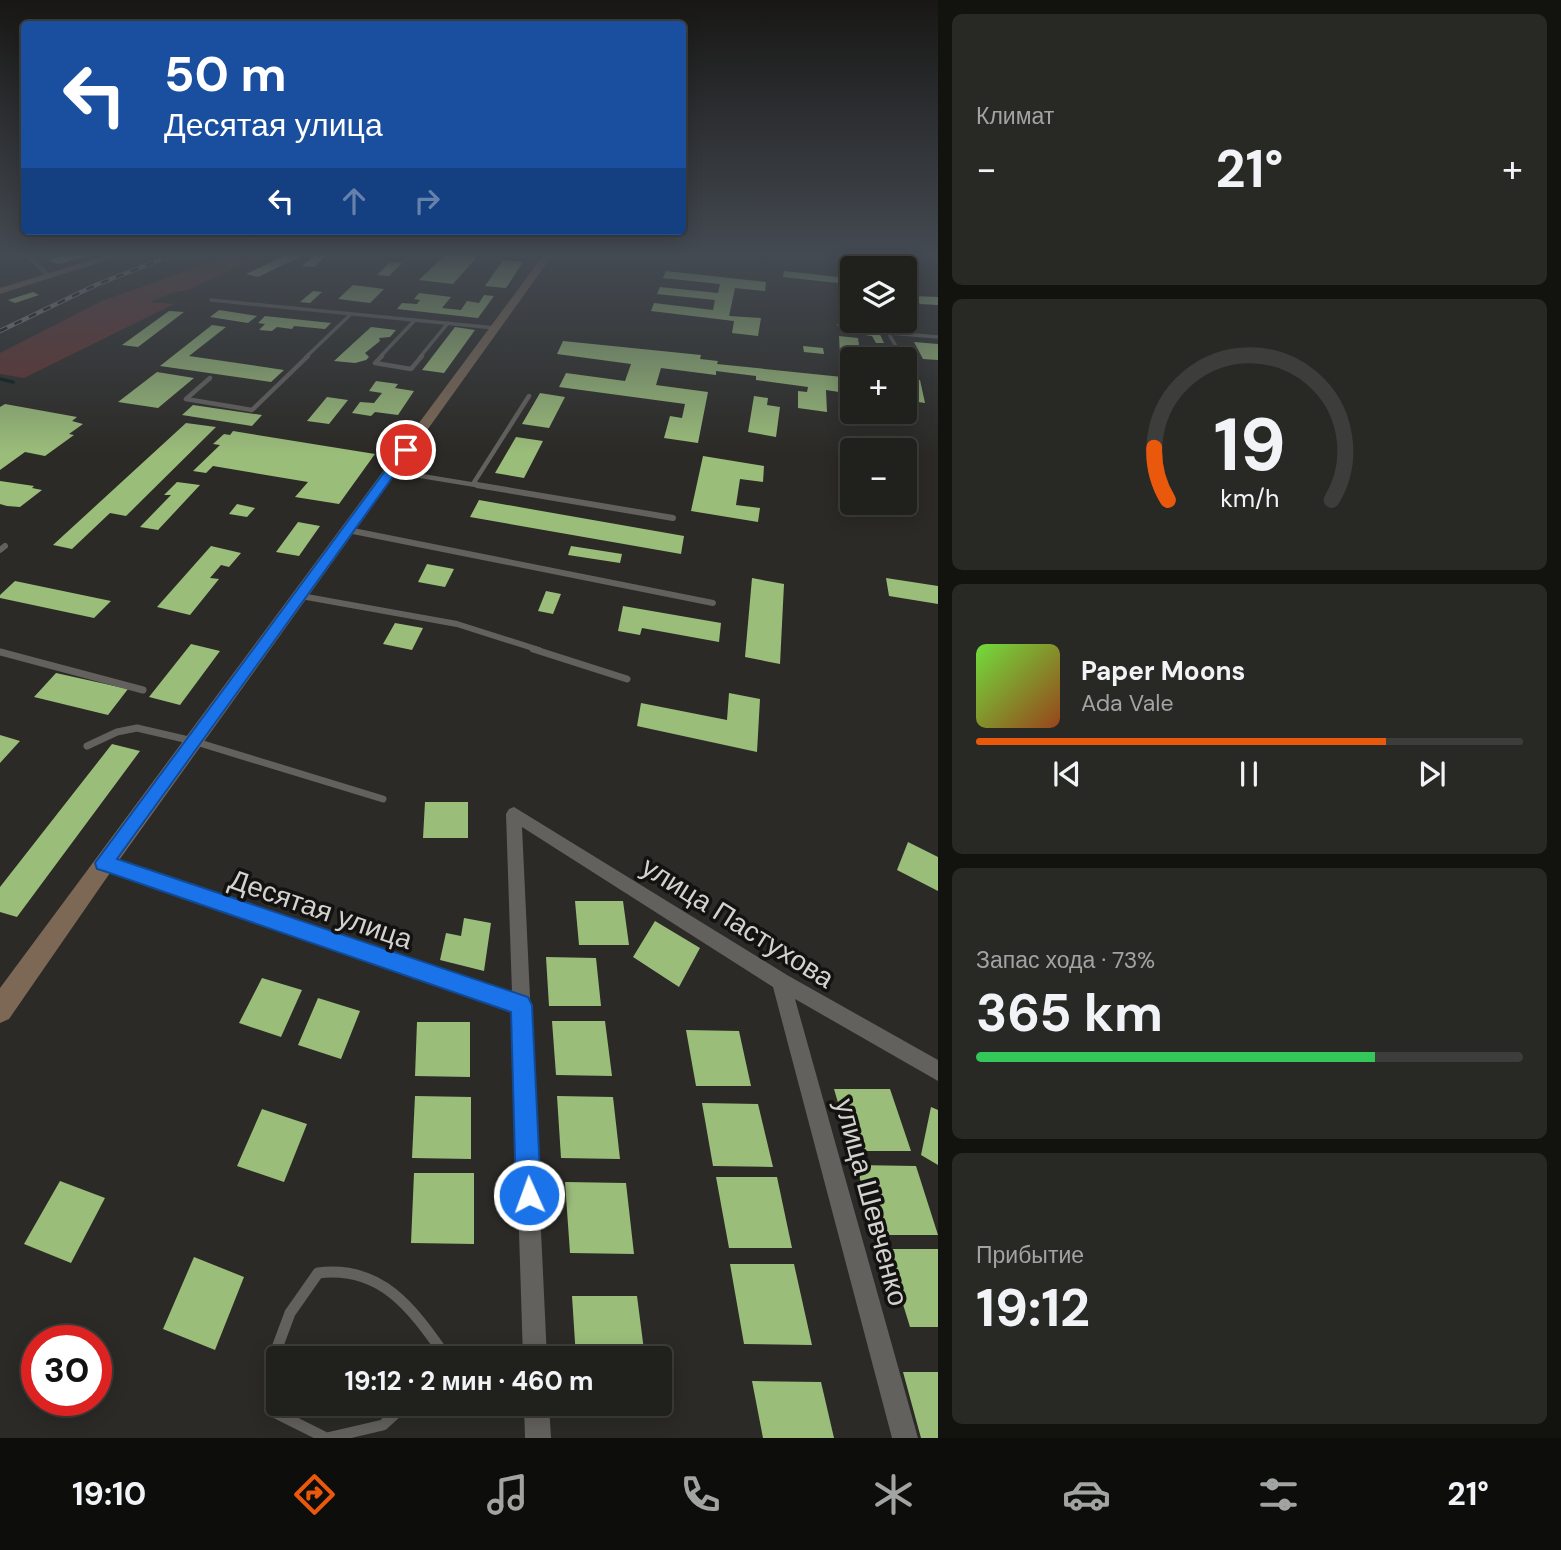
<!DOCTYPE html>
<html lang="ru">
<head>
<meta charset="utf-8">
<style>
  body { margin:0; font-family:"DM Sans",sans-serif; background:#282825; color:#f1f3f6; height:100vh; display:flex; flex-direction:column; font-size:26px; white-space:nowrap }
  * { box-sizing:border-box; margin:0 }
  p { font-size:23px; color:#a2a3a3 }
  .icon { flex:none; width:38px; height:38px; fill:none; stroke:currentColor; stroke-width:2; stroke-linecap:round; stroke-linejoin:round }
  .map { position:relative; flex:1; overflow:hidden }
  .drawer { display:flex; flex-direction:column; gap:14px; padding:14px; background:#12120f; width:623px }
  .drawer>* { flex:none }
  .guide { position:absolute; left:21px; top:21px; width:665px; height:214px; border-radius:7px; box-shadow:0 4px 18px #0003,0 0 0 2px #3d3e3b; background:#1a4fa0; color:#fff; overflow:hidden }
  .fabs { position:absolute; left:840px; top:256px; display:grid; gap:14px }
  .fabs a { display:grid; place-items:center; width:77px; height:77px; border-radius:7px; background:#20201c; box-shadow:0 4px 18px #0003,0 0 0 2px #3d3e3b; font-size:35px }
  .speed { position:absolute; left:21px; top:1325px; display:flex; gap:14px; font-size:35px; font-weight:700; text-align:center }
  .speed>* { display:grid; place-content:center; width:91px; height:91px; border-radius:50%; background:#20201c; box-shadow:0 4px 18px #0003,0 0 0 2px #3d3e3b; line-height:1 }
  .speed .limit { border:10px solid #d22; background:#fff; color:#111 }
  .pin { position:absolute; display:grid; place-items:center; width:60px; height:60px; color:#fff; margin:-30px; border:4px solid #fff; border-radius:50%; box-shadow:0 2px 7px #0007 }
  .me { position:absolute; width:77px; margin:-38px; rotate:358deg; stroke-linejoin:round; filter:drop-shadow(0 0 5px #0008) }
  .turn { display:flex; align-items:center; gap:24px; height:147px; padding:0 28px; font-size:32px }
  .turn .icon { width:91px; height:91px; stroke-width:2.5 }
  .turn b { display:block; font-size:49px; line-height:60px }
  .lanes { display:flex; align-items:center; height:66px; padding:0 28px; background:#0003; justify-content:center; gap:35px; direction:ltr }
  .lanes .off { opacity:.35 }
  .big { font-size:52px; font-weight:700; line-height:1.1 }
  .drawer .widget { flex:1; display:flex; flex-direction:column; justify-content:center; gap:10px; min-width:0; padding:0 24px; border-radius:10px; background:#282825 }
  .drawer .dial { align-items:center; gap:0 }
  .dial svg { height:182px; overflow:visible; fill:none; stroke:#3d3e3b; stroke-width:7; stroke-linecap:round; text-anchor:middle }
  .dial text { fill:#f1f3f6; stroke:none }
  .song { display:flex; align-items:center; gap:21px }
  .cover { width:84px; height:84px; border-radius:10px; background:linear-gradient(135deg,hsl(100 70% 55%),hsl(20 70% 35%)) }
  .played { height:7px; border-radius:4px; background:linear-gradient(90deg,#ea580c 75%,#3d3e3b 75%) }
  .keys { display:flex; justify-content:space-around; direction:ltr }
  .heat { display:flex; justify-content:space-between; align-items:center; font-size:38px; direction:ltr }
  .charge { height:10px; border-radius:5px; background:linear-gradient(90deg,#34c759 73%,#3d3e3b 0) }
  .trip { position:absolute; left:266px; top:1346px; width:406px; height:70px; border-radius:7px; background:#20201c; box-shadow:0 4px 18px #0003,0 0 0 2px #3d3e3b; font-weight:700; line-height:70px; text-align:center }
  .menu { display:flex; height:112px; justify-content:space-around; align-items:center; background:#0d0d0b; color:#a2a3a3 }
  .menu .icon { width:49px; height:49px }
  .menu .selected { color:#ea580c }
  .menu b { font-size:32px; color:#f1f3f6 }
  main { display:flex; flex:1; min-height:0 }
  .map>svg:first-child { display:block }
</style>
</head>
<body>
<main>
<div class="map">
<svg width="938" height="1438" viewBox="0 0 938 1438">
  <rect width="100%" height="100%" fill="#2b2a26"/>
  <path fill="#62322f" d="M238 253H266L188 290 171 293 150 302 174 304 24 378 0 374V353L102 301Z"/>
  <g fill="none" stroke-linecap="round" stroke-linejoin="round">
    <path stroke="#001a10" stroke-width="3.5" d="M0 379 13 382"/>
  </g>
  <path fill="#9bbd7a" d="M72 253 95 254 58 264 48 260Z
    M290 253H308L258 277 246 274Z
    M317 253H329L314 267 302 266Z
    M447 253 477 257 453 284 419 280Z
    M503 260 523 262 506 288 485 286Z
    M390 262 402 263 389 276 377 275Z
    M666 271 766 282 765 291 735 288 729 316 761 318 758 336 732 333 734 321 651 311 654 303 713 310 715 300 657 294 660 287 718 293 720 284 663 278Z
    M784 271 838 277V283L783 277Z
    M353 285 384 289 370 303 338 299Z
    M313 291 322 292 310 303 300 302Z
    M33 292 39 295 15 303 8 300Z
    M419 293 451 297 442 308 461 310 467 301 479 303 484 295 494 296 478 318 397 309 402 303 417 304 420 300 414 299Z
    M914 296 938 297V305L920 304Z
    M219 310 257 316 248 323 210 317Z
    M169 311 184 312 138 347 122 345Z
    M265 316 331 323 325 329 294 326 292 329 277 327 272 331 259 330 265 324 258 323Z
    M837 324 876 326 884 343H876L872 336 865 335 862 329 839 328Z
    M212 325 226 327 189 356 284 370 271 382 160 366Z
    M371 327 396 330 390 337 379 338 380 341 365 353 369 357 366 360 355 363 334 361Z
    M455 327 475 330 444 373 422 370Z
    M839 336 858 338 861 359 840 356Z
    M563 341 701 355 700 359 718 361 717 364 852 378V394L826 390 827 412 798 408V391L807 392 808 387 756 380V376L716 371V375L661 368 656 385 708 392 698 443 664 438 670 416 682 418 685 404 559 387 566 373 625 381 631 364 557 354Z
    M914 342 938 344V360L923 359Z
    M803 346 823 348 824 354 804 352Z
    M157 372 194 378 158 408 118 402Z
    M905 378 920 380 925 403 905 400Z
    M376 381 398 384 395 388 414 391 398 415 375 412 371 416 352 413 360 402 374 403 382 393 369 391Z
    M540 393 565 397 549 428 522 424Z
    M754 396 768 398 767 405 780 407 776 437 748 432Z
    M327 397 348 400 329 424 307 421Z
    M5 404 77 417 72 421 83 424 69 434 74 435 45 456 25 452 0 470V407Z
    M193 405 262 415 252 426 182 415Z
    M186 423 216 427 126 516 110 513 72 549 53 545Z
    M233 431 375 454 339 504 295 497 308 482 213 466 206 473 193 471 220 445 213 444 224 434 230 435Z
    M516 437 543 441 524 478 495 473Z
    M703 456 764 466 763 482 740 479 736 505 760 508 758 522 691 511Z
    M0 481 34 486 32 488 42 490 20 507 7 506 0 504Z
    M177 482 200 485 158 530 140 527 171 495H164Z
    M479 500 684 536 681 554 470 517Z
    M237 504 255 508 247 517 229 514Z
    M298 522 320 526 299 556 276 552Z
    M211 546 241 553 229 567 221 565 210 578 219 579 190 615 157 607Z
    M571 546 622 554 620 563 568 555Z
    M427 564 454 569 445 587 418 582Z
    M752 578 784 584 780 664 745 657Z
    M886 578 938 586V604L889 596Z
    M15 581 111 601 94 618 0 598V595Z
    M546 591 561 594 553 614 538 611Z
    M623 606 721 623 719 642 642 628 640 635 618 631Z
    M395 623 423 628 412 650 383 644Z
    M191 644 220 651 180 705 149 697Z
    M56 673 128 689 108 715 34 697Z
    M729 693 760 699 757 752 637 726 641 703 727 720Z
    M0 735 20 741 0 763Z
    M112 744 140 751 17 917 0 912V887Z
    M425 802H468V838H423Z
    M908 842 938 857V891L897 870Z
    M575 901H623L629 945H579Z
    M464 918 491 923 484 971 440 960 446 933 461 936Z
    M655 921 700 948 679 987 633 957Z
    M546 957 596 958 601 1006H549Z
    M262 978 302 990 281 1037 239 1023Z
    M318 998 360 1011 341 1059 298 1045Z
    M552 1021H605L612 1076 556 1075Z
    M417 1022H470V1077L415 1076Z
    M686 1030 739 1031 751 1086H696Z
    M834 1089H890L911 1151H852Z
    M415 1096 471 1097V1159L412 1158Z
    M557 1096 613 1097 620 1159 561 1158Z
    M702 1103 758 1104 773 1167 713 1166Z
    M931 1107 938 1110V1165L921 1155Z
    M262 1109 307 1124 284 1182 237 1166Z
    M856 1165 916 1166 938 1235H876Z
    M414 1173H474V1244L411 1243Z
    M716 1177H777L792 1248H729Z
    M60 1181 105 1198 71 1263 24 1244Z
    M565 1182 626 1183 634 1254 570 1253Z
    M886 1249H938V1327H910Z
    M194 1257 244 1277 215 1350 163 1329Z
    M730 1264H794L812 1345 744 1344Z
    M572 1296H637L645 1358H576Z
    M903 1372H938V1438H921Z
    M752 1381 821 1382 834 1438H763Z"/>
  <g fill="none" stroke-linecap="round" stroke-linejoin="round">
    <path stroke="#62615d" stroke-width="3.5" d="M844 253 852 268
      M896 253 911 274 916 289
      M211 300 495 328
      M881 320 902 357
      M889 333 938 337
      M306 357 351 314
      M380 357 415 320
      M420 357 448 323"/>
    <path stroke="#62615d" stroke-width="4.5" d="M382 356 375 363 411 369 422 356
      M901 356 903 359
      M210 378 186 399 252 410 308 356
      M391 471 488 487
      M473 484 529 396"/>
    <path stroke="#62615d" stroke-width="6" d="M477 485 673 518
      M348 530 713 603
      M0 550 5 546
      M301 596 457 624 539 650"/>
    <path stroke="#62615d" stroke-width="7" d="M533 649 627 679
      M0 652 143 690
      M87 746 117 732 137 728 193 741 383 799"/>
    <path stroke="#62615d" stroke-width="11" d="M326 1438 270 1410 274 1356 290 1313 318 1273C383 1265 413 1310 447 1358
      M327 1438 383 1425 406 1404"/>
    <path fill="#62615d" fill-rule="evenodd" d="M21 253H28L51 275V277H47Z
      M514 807 787 975 938 1060V1081L795 999 918 1438H892L773 987 522 827 547 1358H523L512 1011 104 870 98 868 96 863 98 858 104 856 512 993 506 814 509 809Z
      M524 1404H549L551 1438H525Z"/>
    <path fill="#7c6855" fill-rule="evenodd" d="M115 253H129L0 294V288Z
      M545 253H554L112 870 9 1019 0 1023V988Z"/>
    <g stroke="#8a8986" stroke-width="4.5">
      <path id="rail" d="M0 331 98 284 178 253"/>
    </g>
    <use href="#rail" stroke="#131211" stroke-width="2.5" stroke-dasharray="8" stroke-linecap="butt"/>
  </g>
  <linearGradient id="sky" x2="0" y2="1"><stop stop-color="#181715"/><stop offset="0.56" stop-color="#444a52"/><stop offset="1" stop-color="#444a52" stop-opacity="0"/></linearGradient>
  <rect width="938" height="454" fill="url(#sky)"/>
  <path fill="#1a73e8" stroke="#114b97" stroke-width="2" d="M406 447 411 450 410 453 117 859 528 997 532 1005 541 1195 537 1204 529 1207 520 1204 516 1195 511 1012 104 871 97 869 95 863 402 448Z"/>
  <g text-anchor="middle" stroke-width="7" stroke-linejoin="round" paint-order="stroke">
    <g font-size="28" fill="#d3d2cf" stroke="#131211">
      <text transform="translate(321 909) rotate(19)" y="10">Десятая улица</text>
      <text transform="translate(738 922) rotate(32)" y="10">улица Пастухова</text>
      <text transform="translate(872 1202) rotate(75)" y="10">улица Шевченко</text>
    </g>
  </g>
</svg>
<div class="fabs">
<a><svg class="icon" aria-label="layers" viewBox="0 0 24 24"><path d="M12 4l9 5-9 5-9-5zM3 14l9 5 9-5"/></svg></a>
<a>+</a>
<a>−</a>
</div>
<div class="speed"><div class="limit">30</div></div>
<div class="pin" style="left:406px;top:450px;background:#d93025"><svg class="icon" aria-label="arrive" viewBox="0 0 24 24"><path d="M6 21V4h12l-3 4 3 4H6"/></svg></div>
<svg class="me" style="left:529px;top:1195px" viewBox="-20 -20 40 40"><circle r="17" fill="#1a73e8" stroke="#fff" stroke-width="3"/><path d="M0-11L8 9 0 5-8 9z" fill="#fff"/></svg>
<div class="trip">19:12 · 2 мин · 460 m</div>
<div class="guide">
<div class="turn"><svg class="icon" aria-label="left" viewBox="0 0 24 24"><path d="M17 20v-9H6M10 6l-5 5 5 5"/></svg><div><b>50 m</b>Десятая улица</div></div>
<div class="lanes"><svg class="icon" aria-label="left" viewBox="0 0 24 24"><path d="M17 20v-9H6M10 6l-5 5 5 5"/></svg><svg class="icon off" aria-label="ahead" viewBox="0 0 24 24"><path d="M12 20V5M6 11l6-6 6 6"/></svg><svg class="icon off" aria-label="right" viewBox="0 0 24 24"><path d="M7 20v-9h11M14 6l5 5-5 5"/></svg></div>
</div>
</div>
<section class="drawer">
<div class="widget"><p>Климат</p>
<div class="heat"><a>−</a><b class="big">21°</b><a>+</a></div>
</div>
<div class="widget dial"><svg viewBox="0 0 100 80">
<path d="M14 69A42 42 0 1 1 86 69"/>
<path d="M14 69A42 42 0 0 1 8 46" stroke="#ea580c"/>
<text x="50" y="56" font-size="32" font-weight="700">19</text>
<text x="50" y="72" font-size="11">km/h</text>
</svg></div>
<div class="widget">
<div class="song"><i class="cover"></i><div><b>Paper Moons</b><p>Ada Vale</p></div></div>
<div class="played"></div>
<div class="keys"><svg class="icon" aria-label="previous" viewBox="0 0 24 24"><path d="M18 5L8 12l10 7zM5 5v14"/></svg><svg class="icon" aria-label="pause" viewBox="0 0 24 24"><path d="M8 5v14M16 5v14"/></svg><svg class="icon" aria-label="next" viewBox="0 0 24 24"><path d="M6 5l10 7-10 7zM19 5v14"/></svg></div>
</div>
<div class="widget"><p>Запас хода · 73%</p><b class="big">365 km</b><div class="charge"></div></div>
<div class="widget"><p>Прибытие</p><b class="big">19:12</b></div>
</section>
</main>
<nav class="menu">
<b>19:10</b>
<svg class="icon selected" aria-label="directions" viewBox="0 0 24 24"><path d="M12 3l9 9-9 9-9-9zM9 14v-3h6M13 9l2 2-2 2"/></svg>
<svg class="icon" aria-label="music" viewBox="0 0 24 24"><path d="M9 18V5l10-2v13"/><circle cx="6" cy="18" r="3"/><circle cx="16" cy="16" r="3"/></svg>
<svg class="icon" aria-label="phone" viewBox="0 0 24 24"><path d="M5 4h4l2 5-3 2q2 4 5 5l2-3 5 2v4C11 20 4 13 5 4z"/></svg>
<svg class="icon" aria-label="climate" viewBox="0 0 24 24"><path d="M12 3v18M4 7l16 10M4 17L20 7"/></svg>
<svg class="icon" aria-label="car" viewBox="0 0 24 24"><path d="M5 17H2v-5l4-1 3-4h7l3 4 3 1v5h-3M9 17h6M6 11h13"/><circle cx="7" cy="17" r="2"/><circle cx="17" cy="17" r="2"/></svg>
<svg class="icon" aria-label="filters" viewBox="0 0 24 24"><path d="M4 7h16M4 17h16"/><circle cx="9" cy="7" r="2"/><circle cx="15" cy="17" r="2"/></svg>
<b>21°</b>
</nav>
</body>
</html>
